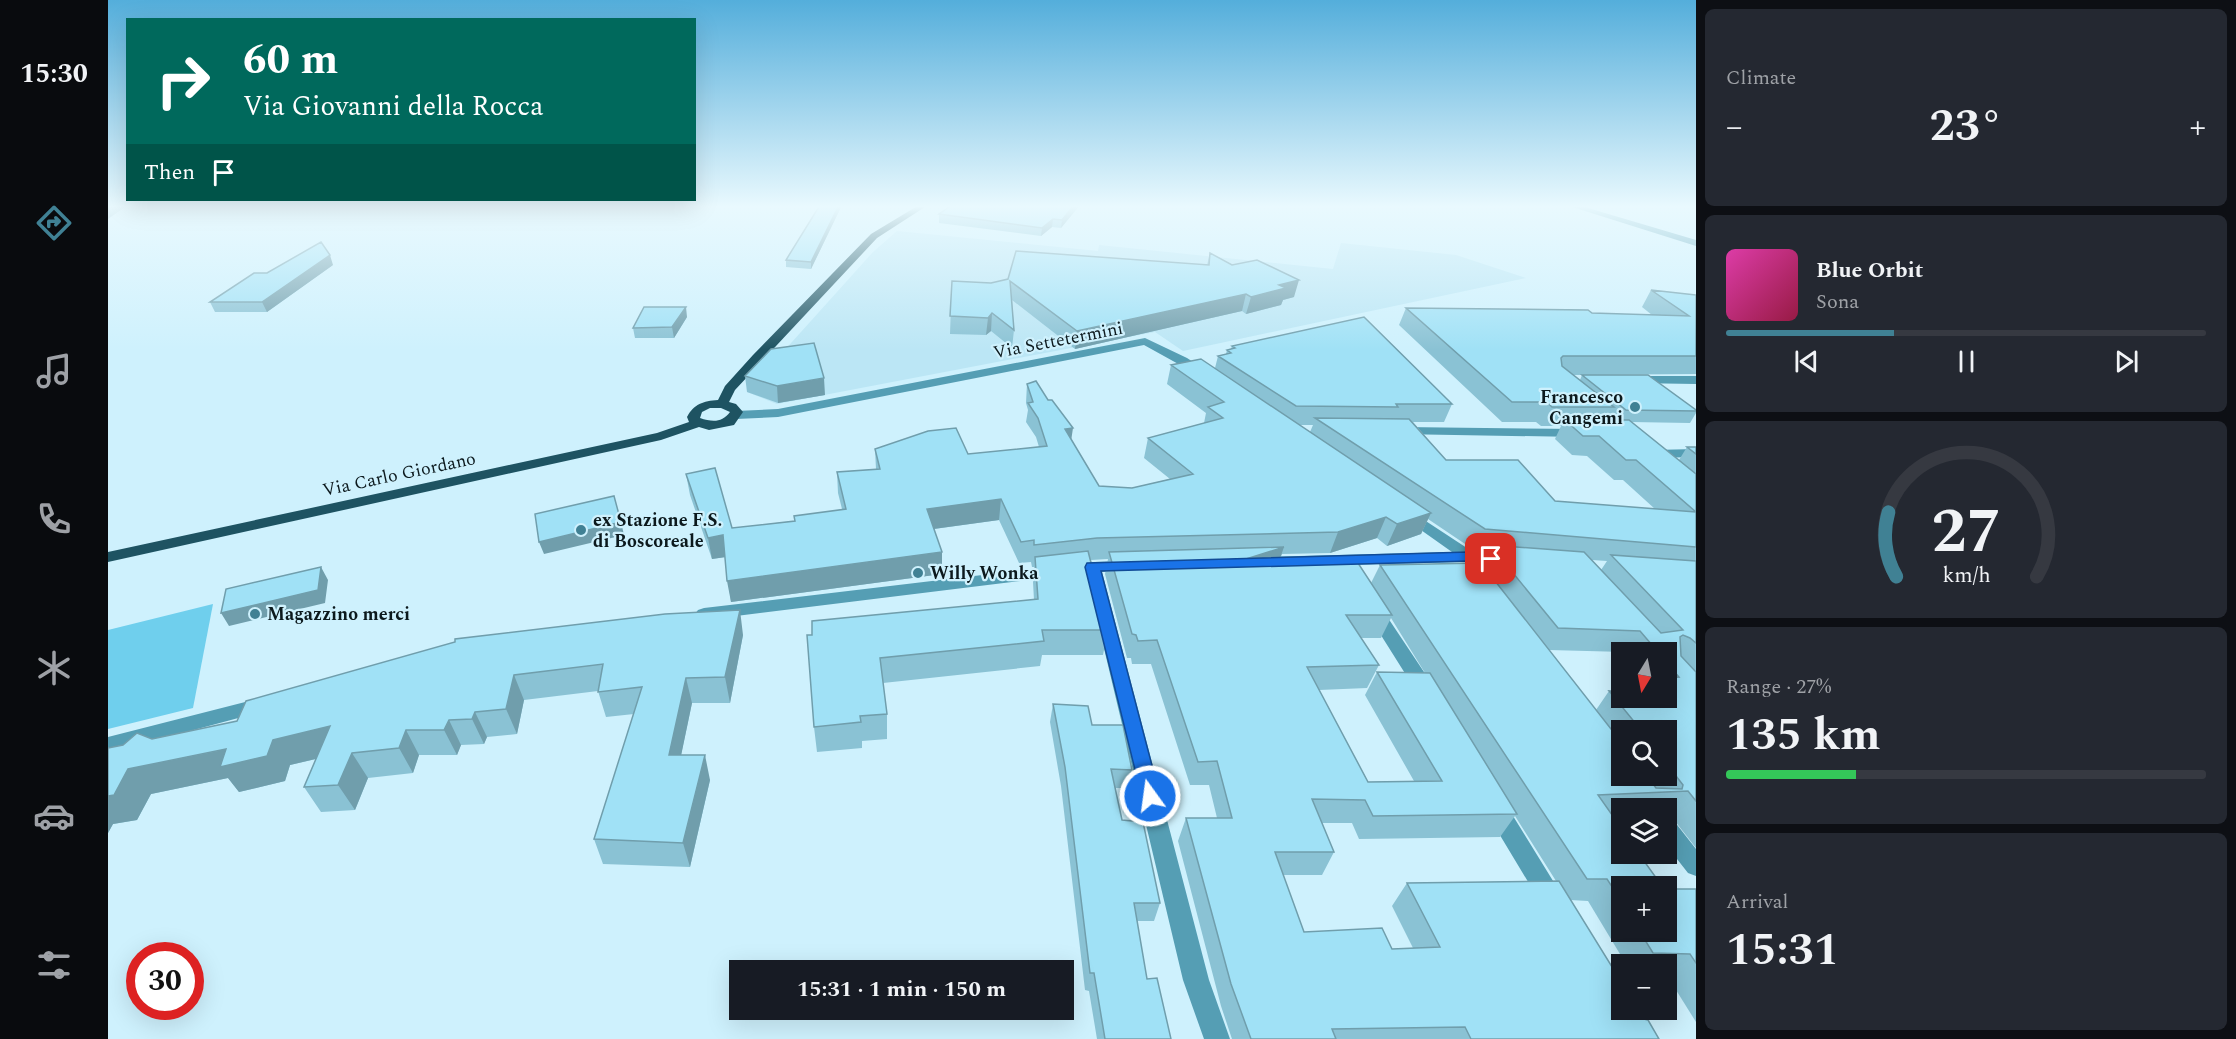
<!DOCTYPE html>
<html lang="en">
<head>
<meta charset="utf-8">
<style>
  body { margin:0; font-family:Spectral,serif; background:#242831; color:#f1f3f6; height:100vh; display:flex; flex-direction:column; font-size:22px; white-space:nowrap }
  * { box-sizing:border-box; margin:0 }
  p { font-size:20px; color:#9ea1a6 }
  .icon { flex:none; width:33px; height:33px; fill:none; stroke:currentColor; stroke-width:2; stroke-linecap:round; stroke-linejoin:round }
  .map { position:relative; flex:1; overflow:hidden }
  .details { display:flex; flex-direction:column; gap:9px; padding:9px; background:#0d0f14; width:540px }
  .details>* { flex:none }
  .banner { position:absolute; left:18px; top:18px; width:570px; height:183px; border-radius:0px; box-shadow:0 6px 24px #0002; background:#00695c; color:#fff; overflow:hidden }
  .needle { width:39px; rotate:190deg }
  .buttons { position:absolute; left:1503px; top:642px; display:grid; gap:12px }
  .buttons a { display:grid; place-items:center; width:66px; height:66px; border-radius:0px; background:#171b24; box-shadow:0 6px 24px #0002; font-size:30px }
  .speed { position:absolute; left:18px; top:942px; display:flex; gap:12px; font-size:30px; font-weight:700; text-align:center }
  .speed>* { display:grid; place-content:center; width:78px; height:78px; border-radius:50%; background:#171b24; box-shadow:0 6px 24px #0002; line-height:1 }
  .speed .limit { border:9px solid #d22; background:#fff; color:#111 }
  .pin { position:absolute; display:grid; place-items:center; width:51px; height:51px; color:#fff; margin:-26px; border-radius:12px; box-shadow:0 3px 9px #0006 }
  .me { position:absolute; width:66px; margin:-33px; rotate:346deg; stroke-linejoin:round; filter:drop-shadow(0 0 4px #0008) }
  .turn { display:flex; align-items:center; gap:21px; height:126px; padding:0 18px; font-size:27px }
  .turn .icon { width:78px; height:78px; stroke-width:2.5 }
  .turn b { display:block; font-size:42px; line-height:51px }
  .then { display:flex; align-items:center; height:57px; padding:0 18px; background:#0003; gap:12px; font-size:22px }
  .big { font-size:45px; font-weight:700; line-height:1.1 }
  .details .card { flex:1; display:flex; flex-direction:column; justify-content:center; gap:9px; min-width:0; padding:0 21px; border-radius:9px; background:#242831 }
  .details .dial { align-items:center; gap:0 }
  .dial svg { height:156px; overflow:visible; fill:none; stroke:#363941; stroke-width:7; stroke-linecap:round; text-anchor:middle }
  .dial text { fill:#f1f3f6; stroke:none }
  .song { display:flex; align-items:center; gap:18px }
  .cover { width:72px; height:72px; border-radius:9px; background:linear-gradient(135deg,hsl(320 70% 55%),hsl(340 70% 35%)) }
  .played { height:6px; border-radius:3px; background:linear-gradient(90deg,#408194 35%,#363941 35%) }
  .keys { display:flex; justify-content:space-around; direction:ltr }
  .heat { display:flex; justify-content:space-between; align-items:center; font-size:33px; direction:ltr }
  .charge { height:9px; border-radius:4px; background:linear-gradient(90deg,#34c759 27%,#363941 0) }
  .trip { position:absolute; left:621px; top:960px; width:345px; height:60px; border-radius:0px; background:#171b24; box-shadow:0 6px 24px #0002; font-weight:700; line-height:60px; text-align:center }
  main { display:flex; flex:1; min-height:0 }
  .dock { display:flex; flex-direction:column; width:108px; justify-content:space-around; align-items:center; background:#090b0e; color:#9ea1a6 }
  .dock .icon { width:42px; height:42px }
  .dock .current { color:#408194 }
  .dock b { font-size:27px; color:#f1f3f6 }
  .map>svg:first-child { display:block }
</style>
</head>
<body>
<main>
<nav class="dock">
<b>15:30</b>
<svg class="icon current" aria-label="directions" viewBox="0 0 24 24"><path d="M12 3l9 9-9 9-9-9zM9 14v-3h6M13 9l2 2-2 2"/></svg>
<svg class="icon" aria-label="music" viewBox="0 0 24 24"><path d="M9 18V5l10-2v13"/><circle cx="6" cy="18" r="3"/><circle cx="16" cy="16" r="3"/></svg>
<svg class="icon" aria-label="phone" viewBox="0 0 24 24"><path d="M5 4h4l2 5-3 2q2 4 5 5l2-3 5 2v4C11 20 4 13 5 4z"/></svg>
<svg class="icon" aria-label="climate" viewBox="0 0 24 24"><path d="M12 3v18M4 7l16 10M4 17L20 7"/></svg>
<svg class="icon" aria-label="car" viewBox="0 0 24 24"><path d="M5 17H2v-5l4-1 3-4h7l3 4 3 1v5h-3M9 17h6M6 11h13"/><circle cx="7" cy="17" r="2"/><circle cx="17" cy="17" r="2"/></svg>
<svg class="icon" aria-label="filters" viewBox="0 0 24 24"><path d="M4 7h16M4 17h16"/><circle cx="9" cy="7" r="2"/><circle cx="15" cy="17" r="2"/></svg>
</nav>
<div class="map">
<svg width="1588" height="1039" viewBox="0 0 1588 1039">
  <rect width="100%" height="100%" fill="#cef1fd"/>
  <path fill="#bbe6f5" d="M789 231 990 251 991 245 1225 269 1233 243 1348 255 1418 278 1075 351 1047 332 669 404 639 392 765 252Z"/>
  <path fill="#6fcfed" d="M105 604 85 708 0 729V630Z"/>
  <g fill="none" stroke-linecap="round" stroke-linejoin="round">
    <path fill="#559eb4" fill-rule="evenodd" d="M1458 205H1470L1588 240V246Z
      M1037 338 1079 358 1102 373 1100 376H1092L1036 345 670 417 628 419 622 415 628 411 670 409Z
      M1528 376H1588V384L1524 383V377Z
      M1294 427 1471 429 1478 433 1471 437 1289 434 1287 431 1289 428Z
      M1588 449V457L1545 458 1538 454 1545 450Z
      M1301 510 1365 552 1394 554 1402 559 1394 564 1361 562 1151 567 1143 562 1151 557 1344 552 1296 518 1294 515Z
      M1019 561 1025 562 1027 566 1025 570 994 572 1101 980 1122 1039H1096L1075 980 978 573 596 620 590 618 587 614 590 610 596 608 985 562Z
      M1268 607 1274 609 1324 684 1326 689 1324 694 1317 696 1310 694 1259 613 1262 609Z
      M153 698 160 700 163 705 160 710 0 753V737Z
      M1389 801 1397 803 1450 889 1454 897 1450 905 1442 908 1434 905 1381 817 1378 810 1381 803Z
      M1558 819 1566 821 1588 849V876L1580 873 1558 845Z"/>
    <path fill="#1e5362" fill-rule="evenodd" d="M811 205H820L769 238 627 390 621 402 628 404 635 412 626 425 601 430 591 427 553 440 0 562V552L549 433 581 422 579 417C586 404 595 401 610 400L617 386 645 355 763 234ZM602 408H613L622 412C614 423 604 422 592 418L594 412Z"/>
  </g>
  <path fill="#8ac2d4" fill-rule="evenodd" d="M712 205H734L703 269 678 267V260Z
    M844 205H972L953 228 944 227 933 236 831 223V214Z
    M1102 253 1186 297 1175 300 1173 305 1138 314 1134 311 967 349 904 300 906 330 904 348 883 331 878 335 842 334 844 281 883 283 1099 265Z
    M225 265 159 312H107L102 302Z
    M1543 290 1588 295V374L1465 375 1472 380 1474 375 1588 410V413L1582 423 1523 422 1571 460 1579 447H1588V848L1560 812H1558V808H1514V815H1504L1514 886V932H1558L1588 889V1022L1558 974V964H1518L1480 901 1462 900 1536 1019 1551 1039H1124L1113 1006 1070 841 1078 818H1109L1101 785H1082L1043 664H1024L1023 658H1019L997 574 1000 559 983 560 1000 630 995 655H934L932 666 775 683 779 714V739L754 741V748L709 752 706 727 704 635 926 600 925 582 926 567H924L923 562 911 563 891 520 826 529 834 574 623 602 617 557 604 559 582 495 578 474 624 528 686 521 734 509 730 493 729 472 768 469 767 449 860 454 931 447 928 437 918 422 920 410 918 403 919 384 963 439 991 486 1024 488 1062 479 1036 458 1040 438 1096 423 1098 413 1059 384 1063 365 1107 368 1110 356 1118 354 1119 350 1123 349 1124 346 1344 404 1336 422H1305L1338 460 1447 501 1547 509 1515 480H1506L1479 456 1464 455 1447 439 1453 426H1433L1428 422H1394L1291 325 1298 308 1544 315 1534 307ZM1502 414 1509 420H1499ZM1192 425H1205L1202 432ZM1320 519 1366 550 1379 551 1373 563 1272 565 1263 583 1170 564 1174 554 1222 553 1269 538 1279 546 1313 534ZM1484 560 1499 561 1493 570ZM1283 618 1317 673 1269 672 1257 695 1306 781 1260 782 1211 690 1259 688 1271 665 1253 638H1273ZM1441 650 1517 652H1558V698L1501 691 1488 710ZM1514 730H1558V776H1514ZM1407 816 1448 881 1299 883 1284 906 1305 948 1284 949 1196 932 1175 875H1214L1226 852 1214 823H1244L1251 839 1392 837Z
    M579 317 566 338H527L525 328Z
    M637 376 717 395 670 403 639 392Z
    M635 635 622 703H584L573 755 602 780 582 867 495 864 486 839 526 714 498 717 490 691 416 700 409 734 379 737 376 744 353 745 349 755H311L305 773 260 778 247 810 213 812 196 787 208 759 182 765 177 781 131 792 120 778 43 794 29 820 5 824 0 833V748L44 739Z
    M945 704 984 725 1024 770 1019 788H1007L1014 820 1052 903 1046 921H1029L1039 979 1063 1039H989L981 991 977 990 953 786 942 722Z"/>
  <path fill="#709eac" d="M5 205H20L0 219V208Z
    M731 205H734L703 269V262Z
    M966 205H972L953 228 954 220Z
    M945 219 944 227 933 236 934 228Z
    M222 255 225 265 159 312 154 302Z
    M1191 280 1186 297 1175 300 1173 305 1138 314 1143 297 1171 285Z
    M1138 294 1134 311 967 349 969 331Z
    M578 307 579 317 566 338 564 327Z
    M884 313 883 331 878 335 880 318Z
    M716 378 717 395 670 403 669 386Z
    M965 428 962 448 957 429Z
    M893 499 891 520 818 530 819 509Z
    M1323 513 1313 534 1279 546 1289 524Z
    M1278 517 1269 538 1222 553 1230 532Z
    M513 522 516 535 436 554 431 542Z
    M615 535 618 557 604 559 600 538Z
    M1176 547 1168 570 1119 565Z
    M834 552V574L623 602 619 581Z
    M213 567 220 580 217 603 121 626 113 613Z
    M632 610 635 635 622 703 617 677Z
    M406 675 416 700 409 734 398 709Z
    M578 678 584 703 568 780 561 755Z
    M367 712 379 737 376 744 364 719Z
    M341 720 353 745 349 755 336 730Z
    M222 726 237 752 182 765 177 781 131 792 120 778 43 794 29 820 5 824 0 833V796L20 769 165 740Z
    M298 730 311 755 305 773 291 748Z
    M244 753 260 778 247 810 230 785Z
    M597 755 602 780 582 867 575 843Z"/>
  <path fill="#a0e1f6" stroke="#709eac" stroke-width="1.5" d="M712 205H731L703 262 678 260Z
    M844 205H966L954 220 945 219 934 228 831 214Z
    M213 242 222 255 154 302H102L146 273H159Z
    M908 251 1101 265 1102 253 1124 265 1149 260 1191 280 1171 285 1178 288 1143 297 1138 294 969 331 902 281 906 330 884 313 880 318 842 316 844 281 883 283 900 279Z
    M1543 290 1588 295V356H1455L1453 358 1454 366 1506 407H1444L1439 402H1404L1298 308 1480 310 1484 313 1581 316Z
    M536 307H578L564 327 525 328Z
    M1256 317 1344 404H1288L1290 407 1188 406 1110 356 1123 353 1119 350 1127 348 1124 346Z
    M706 343 716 378 669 386 637 376 663 349Z
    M1093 359 1323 513 1289 524 1278 517 1230 532 989 538 926 545V540L913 542 893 499 819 509 834 552 619 581 615 535 600 538 578 474 607 468 624 528 687 521 686 516 738 509 729 472 772 469 767 449 820 431 848 428 860 454 939 446 930 418 920 403 925 402 919 384 928 381 940 400H944L965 428 957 429 991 486 1024 488 1085 474 1040 438 1115 418 1100 407 1116 402 1063 365Z
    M1474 375H1540L1588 410V411L1518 410Z
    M1207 418 1301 419 1338 460H1410L1447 501 1588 512V547L1377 529Z
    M1457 420H1521L1588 474V512L1528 460H1518L1491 436H1475Z
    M1579 447H1588V454Z
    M506 496 513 522 431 542 427 514Z
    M1382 545 1476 552 1553 633 1575 630 1503 555 1588 561V643L1582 638 1575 635 1572 637 1573 656 1588 672V801L1580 791 1490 795 1514 829V854H1531L1554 886H1514V902L1499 879H1479L1272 565 1373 563 1514 743V776H1539L1548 788 1574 789 1575 785 1558 763V730H1533L1501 691 1514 692V698H1558V678L1571 677 1558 662V652H1550L1532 631 1450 628Z
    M1176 547 1119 565 1250 563 1284 615H1238L1271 665 1199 667 1260 782 1334 781 1269 672 1322 673 1409 814 1265 816 1257 800 1204 799 1226 852H1167L1196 932 1274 928 1284 949 1332 947 1299 883 1451 881 1514 983V1010H1530L1536 1019 1540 1020 1551 1039H1363L1357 1027 1224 1029 1228 1039H1143L1123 984 1078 818H1124L1109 761 1090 762 1049 640 1030 641 1028 635 1024 634 1001 552Z
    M980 551 1000 630H934L936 641 772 658 779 714 752 716 753 722 706 727 699 635H704V621L930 599 927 557Z
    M213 567 210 590 113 613 118 589Z
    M632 610 617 677 578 678 561 755H597L575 843 486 839 534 687 490 692 495 664 406 675 398 709 367 712 364 719 341 720 336 730H298L291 748 244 753 230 785 196 787 222 726 165 740 159 756 112 767 118 749 20 769 6 795 0 796V748L15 745 29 733 44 739 129 721 138 701 347 642V639L557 614Z
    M945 704 980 706 984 725H1015L1024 770 1003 769 1014 820 1035 822 1052 903H1026L1039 979 1049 978 1063 1039H997L986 973H982L957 767Z
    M1558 889H1588V963L1582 954 1545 953 1532 932H1558Z"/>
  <linearGradient id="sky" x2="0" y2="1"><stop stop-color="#54aedb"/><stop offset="0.59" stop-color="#e9f9fe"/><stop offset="1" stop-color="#e9f9fe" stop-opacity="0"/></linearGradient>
  <rect width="1588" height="350" fill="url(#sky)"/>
  <path fill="#1a73e8" stroke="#114b97" stroke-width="1.5" d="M1361 552 1383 554 1390 559 1383 563 1361 561 993 571 1052 796 1049 802 1042 804 1035 802 977 567 979 563Z"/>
  <g fill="#408194" stroke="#cef1fd" stroke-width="2">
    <circle cx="1527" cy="407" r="6"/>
    <circle cx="473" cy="530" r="6"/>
    <circle cx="810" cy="573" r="6"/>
    <circle cx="147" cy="614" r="6"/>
  </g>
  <g text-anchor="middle" stroke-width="4.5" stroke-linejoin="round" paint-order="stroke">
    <g font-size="18" fill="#0c191d" stroke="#cef1fd">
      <text transform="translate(950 340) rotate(-11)" y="6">Via Settetermini</text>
      <text transform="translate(291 474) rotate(-12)" y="6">Via Carlo Giordano</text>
    </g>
    <g font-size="18" font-weight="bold" fill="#0c191d" stroke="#cef1fd" text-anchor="start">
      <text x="1515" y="403" text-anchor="end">Francesco<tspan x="1515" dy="21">Cangemi</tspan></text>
      <text x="485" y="526">ex Stazione F.S.<tspan x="485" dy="21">di Boscoreale</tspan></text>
      <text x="822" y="579">Willy Wonka</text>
      <text x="159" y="620">Magazzino merci</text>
    </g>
  </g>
</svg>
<div class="buttons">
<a><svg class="needle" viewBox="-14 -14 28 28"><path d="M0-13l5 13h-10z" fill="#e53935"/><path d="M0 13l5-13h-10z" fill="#9ea1a6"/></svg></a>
<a><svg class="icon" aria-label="search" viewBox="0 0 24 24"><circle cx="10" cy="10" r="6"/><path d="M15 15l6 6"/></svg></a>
<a><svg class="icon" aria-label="layers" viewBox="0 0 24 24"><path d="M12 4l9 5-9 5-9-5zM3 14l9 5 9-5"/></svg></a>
<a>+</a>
<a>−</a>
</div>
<div class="speed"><div class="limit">30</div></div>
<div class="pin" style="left:1383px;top:559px;background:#d93025"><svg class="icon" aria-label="arrive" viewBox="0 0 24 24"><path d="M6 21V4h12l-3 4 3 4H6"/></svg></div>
<svg class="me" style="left:1042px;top:796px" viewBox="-20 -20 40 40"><circle r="17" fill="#1a73e8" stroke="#fff" stroke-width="3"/><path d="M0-11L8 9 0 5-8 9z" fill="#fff"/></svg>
<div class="trip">15:31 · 1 min · 150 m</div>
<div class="banner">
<div class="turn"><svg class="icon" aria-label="right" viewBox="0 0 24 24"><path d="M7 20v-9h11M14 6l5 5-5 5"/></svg><div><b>60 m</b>Via Giovanni della Rocca</div></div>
<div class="then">Then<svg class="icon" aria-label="arrive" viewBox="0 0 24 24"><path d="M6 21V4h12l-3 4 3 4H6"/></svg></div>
</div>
</div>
<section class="details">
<div class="card"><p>Climate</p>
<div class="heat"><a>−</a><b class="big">23°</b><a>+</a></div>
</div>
<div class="card">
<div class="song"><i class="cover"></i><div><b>Blue Orbit</b><p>Sona</p></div></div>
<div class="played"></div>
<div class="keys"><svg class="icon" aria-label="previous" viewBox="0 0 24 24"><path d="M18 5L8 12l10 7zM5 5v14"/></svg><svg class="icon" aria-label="pause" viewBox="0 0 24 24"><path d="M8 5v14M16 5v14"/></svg><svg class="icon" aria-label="next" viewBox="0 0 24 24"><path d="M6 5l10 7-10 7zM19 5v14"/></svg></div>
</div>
<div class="card dial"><svg viewBox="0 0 100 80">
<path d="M14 69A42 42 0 1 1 86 69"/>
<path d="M14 69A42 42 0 0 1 10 36" stroke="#408194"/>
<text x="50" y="56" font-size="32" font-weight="700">27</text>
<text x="50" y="72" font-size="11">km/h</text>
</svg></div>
<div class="card"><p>Range · 27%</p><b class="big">135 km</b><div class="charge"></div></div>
<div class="card"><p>Arrival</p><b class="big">15:31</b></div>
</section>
</main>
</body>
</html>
